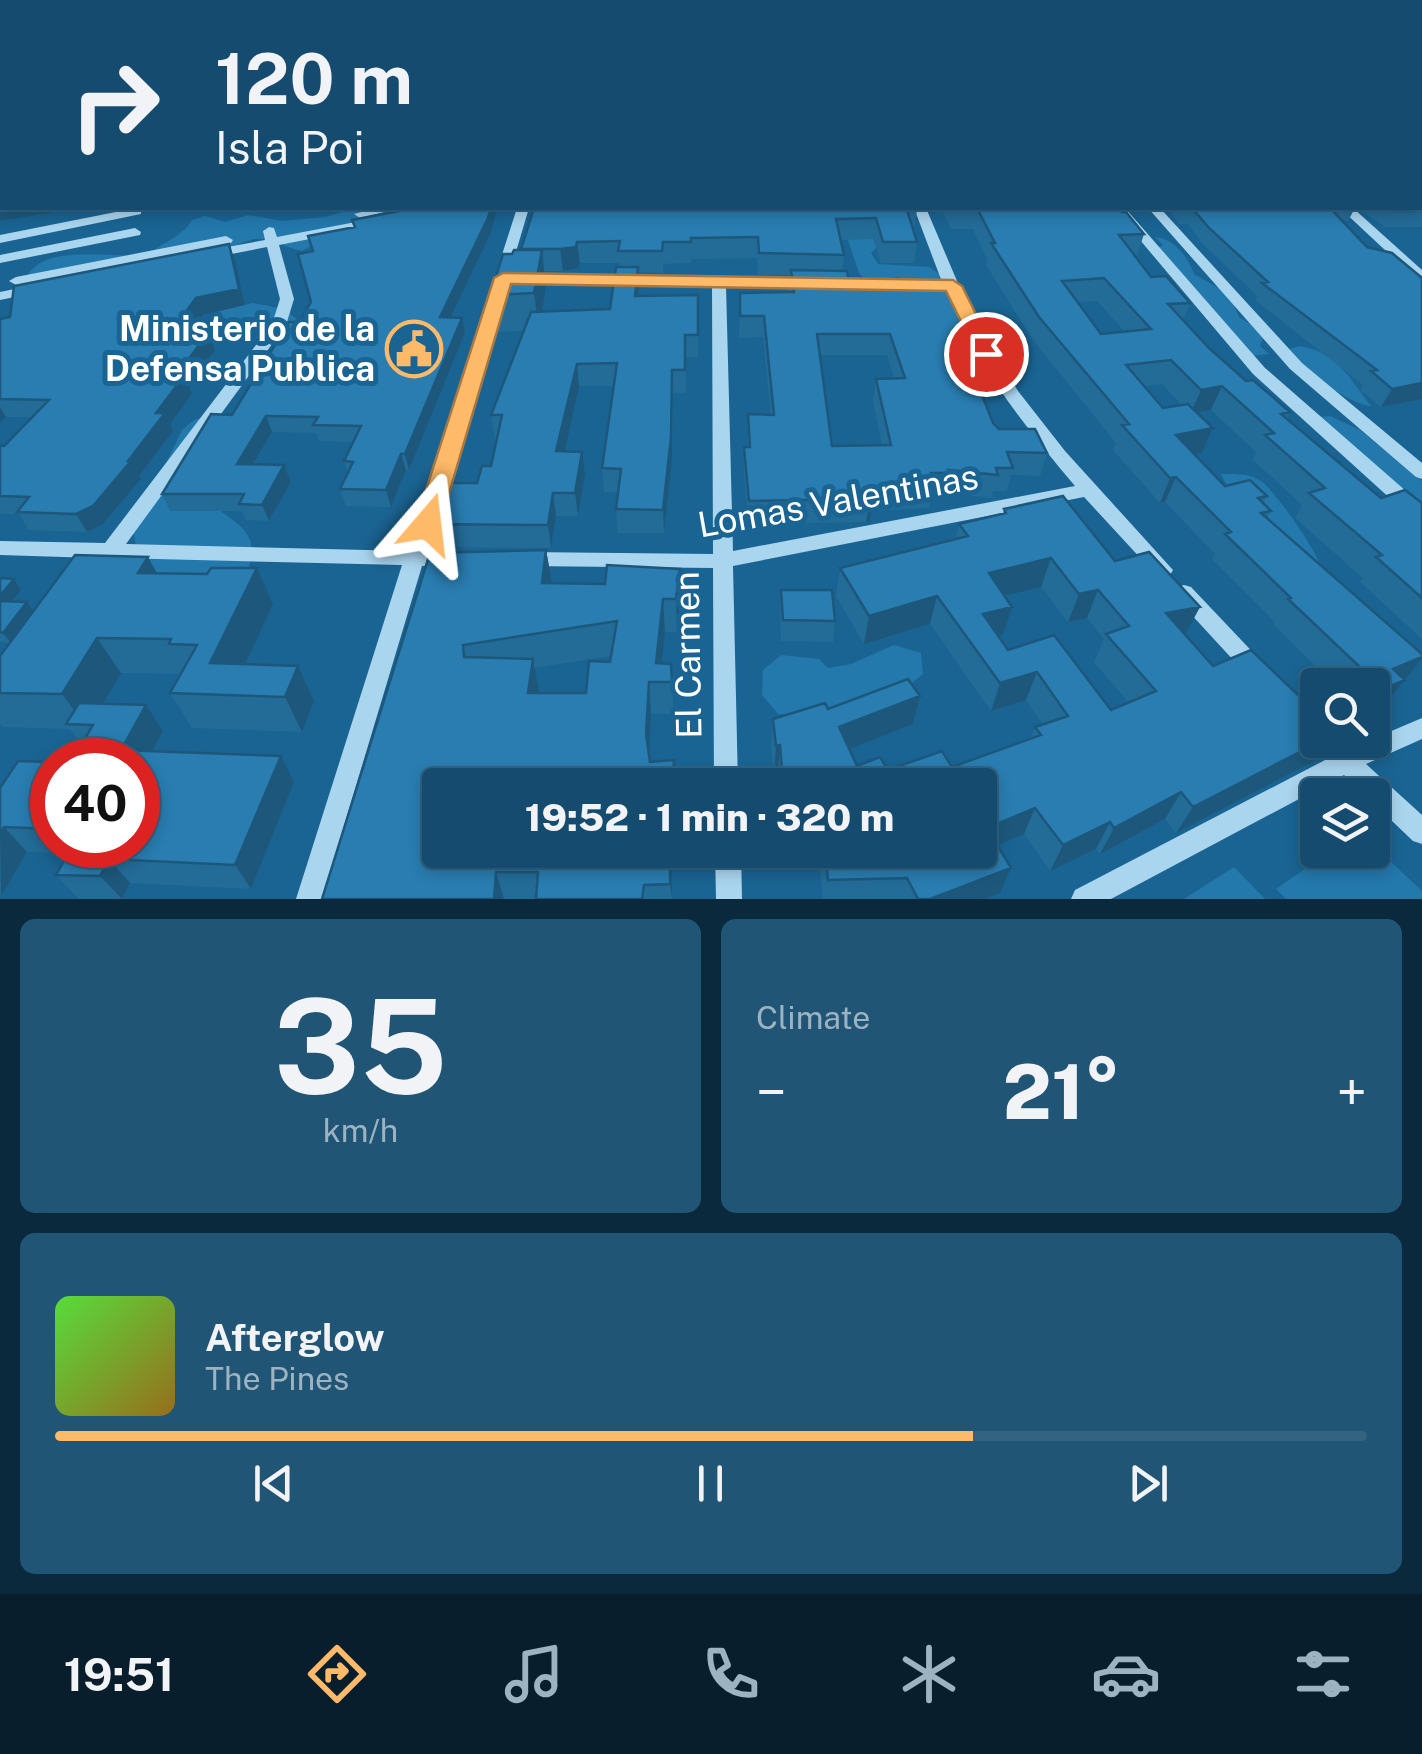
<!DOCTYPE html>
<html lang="en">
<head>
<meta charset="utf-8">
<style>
  body { margin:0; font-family:"Public Sans",sans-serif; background:#215576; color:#f1f3f6; height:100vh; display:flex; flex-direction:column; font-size:38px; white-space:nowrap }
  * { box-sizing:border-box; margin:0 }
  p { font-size:32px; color:#9db3c2 }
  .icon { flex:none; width:55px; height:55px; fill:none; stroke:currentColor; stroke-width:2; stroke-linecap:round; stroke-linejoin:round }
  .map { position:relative; height:899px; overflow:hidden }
  .side { display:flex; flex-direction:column; gap:20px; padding:20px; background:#0b293c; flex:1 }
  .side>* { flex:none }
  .hud { position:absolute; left:0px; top:0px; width:1422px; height:210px; box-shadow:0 5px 15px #0003,0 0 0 2px #336381; background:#144b6e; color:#f1f3f6; overflow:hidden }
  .tools { position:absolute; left:1300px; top:668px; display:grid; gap:20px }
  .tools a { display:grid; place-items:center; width:90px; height:90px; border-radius:10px; background:#144b6e; box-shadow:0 5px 15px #0003,0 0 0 2px #336381; font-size:50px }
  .speed { position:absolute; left:30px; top:738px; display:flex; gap:20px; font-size:50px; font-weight:700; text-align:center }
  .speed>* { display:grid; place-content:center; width:130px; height:130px; border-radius:50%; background:#144b6e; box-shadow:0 5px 15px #0003,0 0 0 2px #336381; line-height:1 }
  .speed .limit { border:15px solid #d22; background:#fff; color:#111 }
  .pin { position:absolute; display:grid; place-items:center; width:85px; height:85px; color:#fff; margin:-42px; border:5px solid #fff; border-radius:50%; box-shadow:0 2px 10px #0007 }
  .me { position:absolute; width:110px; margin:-55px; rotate:17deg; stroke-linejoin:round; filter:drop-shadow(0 0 8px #0008) }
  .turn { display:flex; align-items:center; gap:35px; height:210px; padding:0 50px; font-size:45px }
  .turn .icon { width:130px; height:130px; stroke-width:2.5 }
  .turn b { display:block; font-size:70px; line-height:85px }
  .big { font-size:75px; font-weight:800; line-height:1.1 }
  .side .card { flex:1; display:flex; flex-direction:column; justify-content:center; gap:15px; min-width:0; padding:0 35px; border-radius:15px; background:#215576 }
  .side .dial { align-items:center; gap:0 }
  .dial b { font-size:130px; line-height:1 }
  .song { display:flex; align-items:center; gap:30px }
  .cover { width:120px; height:120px; border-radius:15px; background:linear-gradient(135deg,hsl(110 70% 55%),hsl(40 70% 35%)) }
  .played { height:10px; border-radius:5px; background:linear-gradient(90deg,#ffba69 70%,#336381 70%) }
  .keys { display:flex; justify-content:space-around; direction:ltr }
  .heat { display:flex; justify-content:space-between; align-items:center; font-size:55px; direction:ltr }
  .side .tiles { flex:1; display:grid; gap:20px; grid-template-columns:1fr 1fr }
  .card:last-child { grid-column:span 2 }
  .trip { position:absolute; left:422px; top:768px; width:575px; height:100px; border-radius:10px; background:#144b6e; box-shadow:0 5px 15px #0003,0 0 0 2px #336381; font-weight:800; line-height:100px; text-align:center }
  .menu { display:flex; height:160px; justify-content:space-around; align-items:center; background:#081e2c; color:#9db3c2 }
  .menu .icon { width:70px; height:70px }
  .menu .current { color:#ffba69 }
  .menu b { font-size:45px; color:#f1f3f6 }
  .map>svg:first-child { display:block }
</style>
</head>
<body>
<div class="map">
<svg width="1422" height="899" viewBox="0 0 1422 899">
  <rect width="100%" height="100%" fill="#1a6493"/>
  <path fill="#2378ac" d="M356 208H451L316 243 302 251C271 244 265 229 232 248L32 284 26 279C41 241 118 259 147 255 162 243 183 236 192 220L205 216 225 222 248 215 282 221 325 217Z
    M868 232 881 243 871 253 878 264 929 267 941 275 936 283H910L897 277 870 285 859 273 848 240 855 234Z
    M1155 237C1175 239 1188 257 1194 274L1229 294 1239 317 1265 333 1260 346 1269 354 1251 356 1158 248 1163 245Z
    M253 303 285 309 304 326 287 342 273 339 247 343 240 336 208 325 213 312Z
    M1299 346C1337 351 1350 379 1371 406 1354 406 1294 367 1290 349Z
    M1330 416 1360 430 1422 481V511L1319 417Z
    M204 417 216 508C245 528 261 537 246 575L155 573 136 545 133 531 182 430 194 420Z
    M1221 474C1234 474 1249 473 1261 481 1275 491 1319 553 1321 569L1229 490Z
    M894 645 921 653 923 674 884 706 790 715 778 714 762 695 763 670 781 655 819 659 828 668 851 664Z
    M1373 845 1422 891V899H1286L1276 889 1333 850H1372Z
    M1234 867 1265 899H1184Z"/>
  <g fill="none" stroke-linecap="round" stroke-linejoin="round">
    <path fill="#aad5ef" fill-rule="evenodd" d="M445 0H454L455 2H447Z
      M571 0H579V2H571Z
      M861 0H869L870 2H862Z
      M961 0H970L972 2H963Z
      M982 0H992L994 2H985Z
      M0 136H2V142H0Z
      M0 151H2V157H0Z
      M136 208H141V214L0 243V235Z
      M376 208H400L360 218 354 214Z
      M517 208H529L427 551 456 554 459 559 456 564 422 566 322 899H296L402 565 116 558C110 566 106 567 97 564L95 558 0 555V541L105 543 272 324 280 299 267 247 211 258 206 257V251L265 240 263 231 269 227 274 228 277 237 377 218 382 219V225L279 245 294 299 286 325 126 544 407 551Z
      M914 208H926L971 314 1018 391 1065 451 1173 570 1170 575 1163 578 1156 575 1084 497 733 566 738 785H714L713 568 525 566 518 564 515 559 518 554 525 552 713 554 712 286 523 282 516 278 523 274 817 281V287L812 288 726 286 733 551 1075 486C1024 426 975 363 945 290L868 289 861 285 868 281 942 282Z
      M1113 208H1125L1265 368 1422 505V523L1415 521 1253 374Z
      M1148 208H1160L1302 363 1422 463V479L1416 477 1290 369Z
      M1340 208H1353L1422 270V281L1417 280Z
      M135 228 141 232 140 235 0 263V255Z
      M226 236 233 240 231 243 16 285 9 281 16 277Z
      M34 285 41 289 39 292 0 300V292Z
      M1184 585 1191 587 1263 663 1266 669 1263 675 1255 678 1247 675 1177 599 1174 593 1177 587Z
      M1422 718V739L1366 764 1422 815V844L1413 841 1372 802V795H1365L1344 775 1111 899H1071L1075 890 1327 759 1311 740 1315 733 1318 732V740H1339L1349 749Z
      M715 850H741L742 899H716Z"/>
  </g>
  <path fill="#236c98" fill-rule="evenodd" d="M635 0H786V2H635Z
    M1422 0V227H1385L1357 208H1420Z
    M415 208H497L491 233 451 317 462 318 465 333 409 470H406L391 507 346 506 340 489 348 473 344 461 353 442 319 441 316 433 272 432 254 464 284 465 291 482 269 521 246 520 242 511H170L162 494 232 415 311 302 313 251 354 227Z
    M534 208 917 210 914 231 917 242 914 263H881L873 239 840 240 844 255 842 271 849 281 893 286 976 335 971 357H967L993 423 999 429 1047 453 1040 476 1011 475 1007 491H993L992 498 946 493V496H932L929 508 871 511 870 521 866 522 748 524 744 470V447H748V414L771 415 763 337 739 338 740 293 790 292 791 275H758L757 258 691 259V263L663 264V273L638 272 639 296 698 295V357H686V393H673L672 460 664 533H618L616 509 618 492H604L602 468 614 386H579L565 452 585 475 578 516H556L551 548 432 547 426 524 477 483 491 466 497 438H495L491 415 523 331 496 332 490 295 512 254 521 250ZM580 263H619L610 309 542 311 546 287 544 271H563L578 268ZM820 355H887L894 378 876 379 873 401 882 445 832 446Z
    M941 208H1118L1144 234 1137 256H1135L1151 277 1190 303 1183 320 1209 348 1246 381 1290 412 1287 419 1381 498 1422 503V639L1360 582 1363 578 1295 518 1302 505 1253 460 1256 452 1211 410 1197 413 1202 453 1195 454 1225 486 1267 496 1263 504 1271 511 1267 518 1422 654V659L1385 704 1372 710V685H1335L1273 624 1275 622 1212 559 1215 554 1165 502 1160 503 1113 450 1116 443 1033 340 986 265 987 259 973 229H951ZM1097 301 1125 332 1101 334 1078 302ZM1162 384 1182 405 1163 408 1144 386Z
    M1168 208H1355L1348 221H1343L1367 247 1422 278V399L1381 407 1360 390 1363 385 1255 300 1257 296 1203 244 1188 224H1179Z
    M235 260 245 305 203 315 190 333H208L215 350 189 386 192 394 170 424 173 431 139 476 141 479 103 524 87 532 29 530 19 514H0V445L4 446 32 417H6L0 423V319Z
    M1004 509 1115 561 1213 666 1316 760 1176 833 1165 819 1100 854 1096 849 1050 871 1024 834 998 845 1000 893 985 899H823L818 850H980V785H779L778 772 774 774 771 747 773 719 828 709 913 724 849 749 857 766 888 770 952 767 1031 738 1035 727 1043 724 1026 700 991 711 930 624 864 644 836 596 840 568 956 539 959 524 1003 514ZM1041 587 1068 622 1087 618 1104 639 1094 662 1129 703 1111 710 1008 650 999 636 1003 635 1012 607 1005 595Z
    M546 550 552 583 605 584 680 569 681 602 677 632H665L662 663 671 664 674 714H651L649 757 440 850H672V899H322L430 553ZM611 656 610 662 586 693H539L534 668Z
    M157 573 273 604 245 664 298 666 314 701 302 732 192 728 170 693 180 674 121 673 103 704 163 731 153 751 294 782 251 889 130 883 122 899H79L56 875 68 853 27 852 0 896V788L52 762V845H138L82 744 70 729 3 727 0 724V656L10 643 0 642V578L21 590 12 601 27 602 34 611Z
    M781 590 835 621 833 642 781 641 780 611Z"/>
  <path fill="#1d587c" d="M134 0H215V2H135Z
    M0 57H2V75H0Z
    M21 208H78L0 221V211Z
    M297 208H339L298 212Z
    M491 208H497L491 233 443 333 440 317Z
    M577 242 580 263 578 268 563 271 560 249Z
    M229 244 235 260 245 305 203 315 178 349 171 332Z
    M542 250 546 287 539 331 534 293Z
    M638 267 639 288 637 317 635 296Z
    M462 318 465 333 409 470 405 454Z
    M208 333 215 350 189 386 192 394 170 424 173 431 139 476 141 479 103 524 87 532 76 514 128 461 176 376Z
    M577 364 579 386 560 474 556 451Z
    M672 370V460L664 533 663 510Z
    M1422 383V399L1381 407 1392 389Z
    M1222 386 1211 410 1190 414 1201 390Z
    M0 407 6 417 0 423Z
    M266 416 272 432 244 480 237 464Z
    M1213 428 1202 453 1166 459 1176 435Z
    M582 452 585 475 578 516 575 493Z
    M401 454 406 470 391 507 386 490Z
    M284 465 291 482 269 521 262 505Z
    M1176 477 1165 502 1160 503 1170 478Z
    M553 493 556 516 551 548 548 525Z
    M873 498 870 521 866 522 870 499Z
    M546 550 552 583H542Z
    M148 557 168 593 138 573Z
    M1051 558 1041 587 982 601 989 573Z
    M257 568 273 604 231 695 210 663Z
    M680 569 681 602 677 632 676 599Z
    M14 579 21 590 4 611 0 605V596Z
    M1098 590 1087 618 1068 622 1079 594Z
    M937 596 930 624 864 644 869 616Z
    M663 599 665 632 660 682 656 663Z
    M27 602 35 613 11 643 3 633Z
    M1012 607 1003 635 975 642 983 614Z
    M1200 607 1185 635 1166 613Z
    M97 638 121 673 91 725H85L62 694Z
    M1422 657V659L1385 704 1372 710V703L1383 689 1393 669Z
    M533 659 539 692 535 725 528 693Z
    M298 666 314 701 302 732 285 697Z
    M1037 672 1026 700 991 711 1000 683Z
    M649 682 651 714 649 766 646 734Z
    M920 696 913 724 835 755 839 727Z
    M146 705 163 731 140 775 121 750Z
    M1323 740H1332L1316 760 1176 833 1193 807Z
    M780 745 778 772 774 774 776 746Z
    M281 756 294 782 251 889 235 865Z
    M1181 792 1165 819 1100 854 1114 828Z
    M1035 808 1024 834 977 854 987 828Z
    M1110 822 1096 849 1050 871 1063 845Z
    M4 827 27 852 1 896 0 833Z
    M670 850H672V899L670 884Z
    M109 859 130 883 122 899 100 876Z
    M1011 868 1000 893 985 899H930Z
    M496 872 504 899H494Z"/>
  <path fill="#297db1" stroke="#1d587c" stroke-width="2.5" fill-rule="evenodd" d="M0 0H143L135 1V2H2V57H0Z
    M379 0H417L418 2H381Z
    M701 0H723V2H702Z
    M1046 0H1422V211H1393L1388 208H1420V2H1042Z
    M0 155H2V208H21L0 211Z
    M415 208H491L488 218 440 317 462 318 405 454H401L386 490 340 489 353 462 344 461 361 426 313 425 318 417 266 416 237 464 284 465 262 505 239 504 244 494H162L211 414 232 415 289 322H299L311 302 298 254 313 251 308 236 355 227 352 220Z
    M534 208H916L917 210H907L917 242H883L876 218 836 219 844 255 759 253 758 237 691 238V242H663L662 251H618L620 241 577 242 576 247 560 249H521Z
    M977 208H1118L1122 212H1126L1144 234 1119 235 1151 277 1166 276 1190 303 1168 304 1209 348 1246 381 1253 380 1290 412 1281 414 1381 498 1405 490 1422 503V598L1376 557 1382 555 1309 493 1325 488 1265 435 1274 433 1222 386 1201 390 1171 360 1126 365 1163 408 1188 404 1213 428 1176 435 1225 486 1250 480 1267 496 1258 498 1271 511 1261 513 1422 654V657L1393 669 1405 680 1383 689 1288 599 1291 598 1225 534 1231 532 1176 477 1170 478 1122 425 1129 424 1039 317 991 243H995ZM1104 278 1151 329 1101 334 1062 281Z
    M1192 208H1330L1367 247 1392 253 1422 278V383L1392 389 1371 371 1377 370 1262 283 1268 282 1209 228Z
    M229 244 239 289 196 298 171 332 208 333 176 376H184L156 413H165L128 461H131L93 506 76 514 17 512 29 497 0 496V445L4 446 49 400 0 399V319L10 317 14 286Z
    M514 250H542L534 293 490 295 503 254H512Z
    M616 267H638L635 296 698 295V335H685V370H672L671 437 663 510 616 509 621 469 602 468 617 363 577 364 556 451 582 452 575 493H553L548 525 426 524 438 483H477L482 466H491L502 415H491L531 312 610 309Z
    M791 270 847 271 849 281H891L893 286 953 285 976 335H959L993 423 999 429H1035L1047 453 1007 452 1013 468H996L998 475 949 470 951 473H931L934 486 871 489 873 498 870 499 749 501 744 447H750L748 414 774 415 764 316H740V293L794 292ZM817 334H890L905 378 876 379 891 445 832 446Z
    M1063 496 1115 561 1149 552 1200 607 1166 613 1213 666 1251 650 1318 714V740H1323L1193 807 1181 792 1114 828 1110 822 1063 845 1035 808 987 828 1011 868 930 899H918L907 878 828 880 825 850H980V785H783L780 745 776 746 773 719 825 703 828 709 908 679 920 696 839 727 857 766 880 757 888 770 942 751 952 767 1041 735 1035 727 1068 716 1037 672 1000 683 937 596 869 616 840 568 968 536 959 524 1006 513 1004 509ZM1051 558 1079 594 1098 590 1129 626 1106 634 1156 691 1111 710 1054 635 1008 650 983 614 1012 607 989 573Z
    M546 550 542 583 605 584 607 565 680 569 676 599H663L656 663 671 664 672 682H649L646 734 650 762 674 760 673 779H684L683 785H440V850H670V884L644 885 642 899H536L538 872H496L494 899H322L430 553ZM617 621 610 662 589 661 586 693H528L533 659 464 657 463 645Z
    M75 555 148 557 138 573 207 574 211 568H257L210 663 298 666 285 697 170 693 197 645 169 644 171 639 97 638 62 694 0 693V656Z
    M0 578 14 579 0 596Z
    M781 590H832L835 621 783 620Z
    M0 601 27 602 3 633 0 632Z
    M79 703 146 705 121 750 281 756 235 865 109 859 100 876 56 875 73 845H138V760H72L93 725 66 724Z
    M18 761 52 762V829L4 827 0 833V788Z"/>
  <path fill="#ffba69" stroke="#a67944" stroke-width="2.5" d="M503 273 953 280 962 286 996 354 986 360 979 358 946 291 511 284 440 524 428 532 419 530 415 524 494 278Z"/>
  <defs>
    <g id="civic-ring" transform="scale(2.875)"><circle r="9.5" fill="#1a6493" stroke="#ffba69" stroke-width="1.5"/><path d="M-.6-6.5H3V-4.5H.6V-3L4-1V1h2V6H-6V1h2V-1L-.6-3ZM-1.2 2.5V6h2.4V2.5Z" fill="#ffba69"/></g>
  </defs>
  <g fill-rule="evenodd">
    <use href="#civic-ring" x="414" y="349"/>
  </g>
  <g text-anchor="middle" stroke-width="10" stroke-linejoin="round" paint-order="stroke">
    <g font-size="35" font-weight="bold" fill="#fff" stroke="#1a6493" text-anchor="end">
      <text x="375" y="341">Ministerio de la<tspan x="375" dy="40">Defensa Publica</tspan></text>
    </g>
    <g font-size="35" fill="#fff" stroke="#1a6493">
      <text transform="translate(838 501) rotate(-10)" y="12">Lomas Valentinas</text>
      <text transform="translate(688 655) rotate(-91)" y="12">El Carmen</text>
    </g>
  </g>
</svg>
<div class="tools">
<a><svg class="icon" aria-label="search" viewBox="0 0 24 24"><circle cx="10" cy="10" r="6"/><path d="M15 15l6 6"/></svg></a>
<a><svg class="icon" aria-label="layers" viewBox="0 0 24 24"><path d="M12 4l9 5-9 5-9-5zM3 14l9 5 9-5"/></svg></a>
</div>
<div class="speed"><div class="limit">40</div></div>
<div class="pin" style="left:986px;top:354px;background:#d93025"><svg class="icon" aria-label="arrive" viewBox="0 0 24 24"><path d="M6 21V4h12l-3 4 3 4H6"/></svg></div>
<svg class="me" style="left:428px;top:524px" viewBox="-20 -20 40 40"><path d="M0-17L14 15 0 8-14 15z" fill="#ffba69" stroke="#fff" stroke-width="4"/></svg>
<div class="trip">19:52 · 1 min · 320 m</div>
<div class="hud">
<div class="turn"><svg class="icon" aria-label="right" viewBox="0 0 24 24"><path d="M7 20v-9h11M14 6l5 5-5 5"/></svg><div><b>120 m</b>Isla Poi</div></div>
</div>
</div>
<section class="side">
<div class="tiles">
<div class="card dial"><b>35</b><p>km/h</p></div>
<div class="card"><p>Climate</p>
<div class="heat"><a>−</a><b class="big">21°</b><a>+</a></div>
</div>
<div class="card">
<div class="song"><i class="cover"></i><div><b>Afterglow</b><p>The Pines</p></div></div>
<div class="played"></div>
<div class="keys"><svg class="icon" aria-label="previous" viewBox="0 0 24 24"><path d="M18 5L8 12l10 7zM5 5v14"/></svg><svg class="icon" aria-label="pause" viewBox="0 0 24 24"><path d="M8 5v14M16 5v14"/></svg><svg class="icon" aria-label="next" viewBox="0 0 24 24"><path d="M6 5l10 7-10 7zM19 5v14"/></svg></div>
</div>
</div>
</section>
<nav class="menu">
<b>19:51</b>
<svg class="icon current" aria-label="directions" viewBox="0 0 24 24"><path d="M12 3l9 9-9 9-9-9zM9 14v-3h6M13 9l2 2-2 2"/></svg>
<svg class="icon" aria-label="music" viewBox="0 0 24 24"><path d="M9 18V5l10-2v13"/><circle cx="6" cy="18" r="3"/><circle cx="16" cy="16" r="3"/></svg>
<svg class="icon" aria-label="phone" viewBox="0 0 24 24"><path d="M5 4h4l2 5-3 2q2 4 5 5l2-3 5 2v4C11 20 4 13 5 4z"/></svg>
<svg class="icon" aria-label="climate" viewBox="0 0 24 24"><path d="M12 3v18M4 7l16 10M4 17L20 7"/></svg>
<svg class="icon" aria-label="car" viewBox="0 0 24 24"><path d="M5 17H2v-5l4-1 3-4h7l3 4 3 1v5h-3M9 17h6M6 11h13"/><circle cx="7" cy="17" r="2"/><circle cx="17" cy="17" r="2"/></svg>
<svg class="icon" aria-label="filters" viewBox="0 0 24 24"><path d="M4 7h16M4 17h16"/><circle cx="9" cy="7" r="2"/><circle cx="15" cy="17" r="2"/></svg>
</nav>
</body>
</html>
